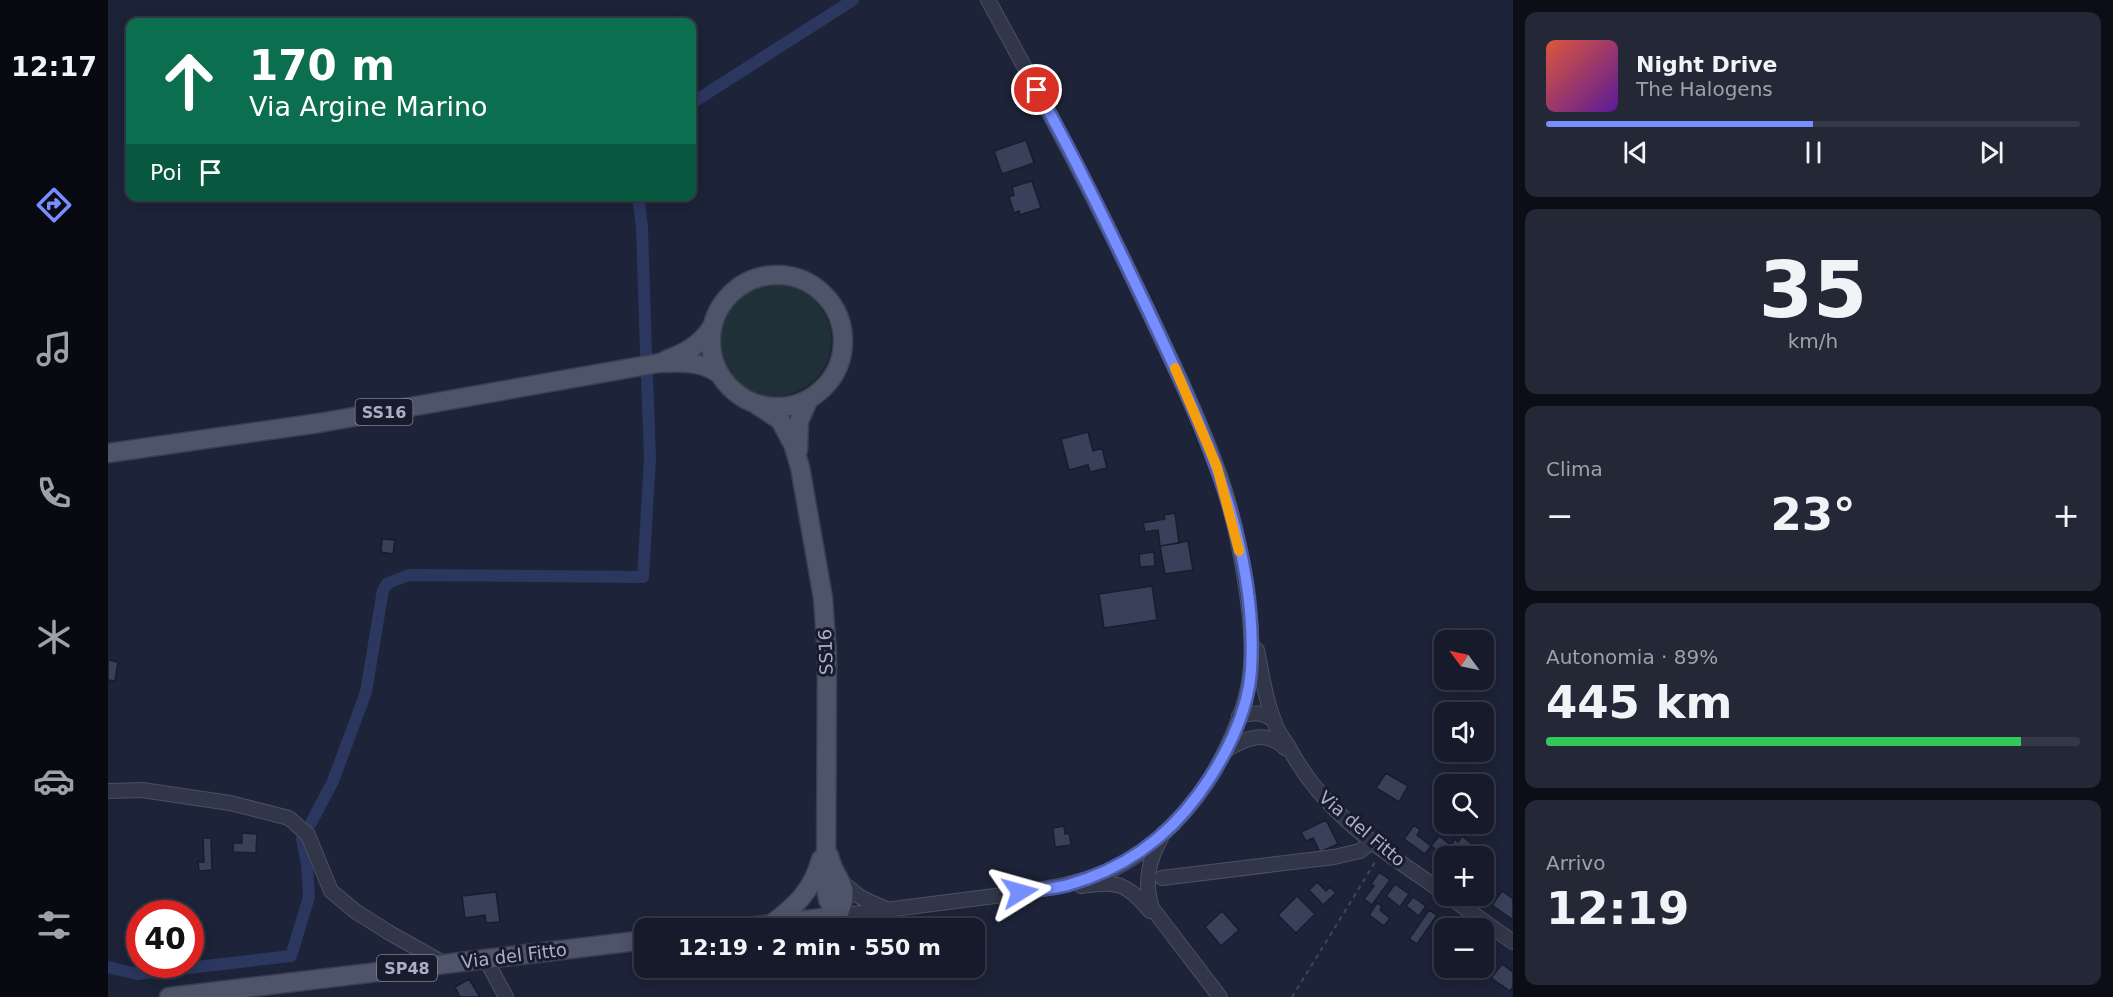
<!DOCTYPE html>
<html lang="it">
<head>
<meta charset="utf-8">
<style>
  body { margin:0; font-family:"DejaVu Sans",sans-serif; background:#232736; color:#f1f3f6; height:100vh; display:flex; flex-direction:column; font-size:22px; white-space:nowrap }
  * { box-sizing:border-box; margin:0 }
  p { font-size:20px; color:#9ea1a8 }
  .icon { flex:none; width:33px; height:33px; fill:none; stroke:currentColor; stroke-width:2; stroke-linecap:round; stroke-linejoin:round }
  .map { position:relative; flex:1; overflow:hidden }
  .panel { display:flex; flex-direction:column; gap:12px; padding:12px; background:#0c0e17; width:600px }
  .panel>* { flex:none }
  .guide { position:absolute; left:18px; top:18px; width:570px; height:183px; border-radius:12px; box-shadow:0 3px 15px #0003,0 0 0 2px #353847; background:#0b6e4f; color:#fff; overflow:hidden }
  .needle { width:39px; rotate:303deg }
  .fabs { position:absolute; left:1326px; top:630px; display:grid; gap:12px }
  .fabs a { display:grid; place-items:center; width:60px; height:60px; border-radius:12px; background:#161a2a; box-shadow:0 3px 15px #0003,0 0 0 2px #353847; font-size:30px }
  .speed { position:absolute; left:18px; top:900px; display:flex; gap:12px; font-size:30px; font-weight:700; text-align:center }
  .speed>* { display:grid; place-content:center; width:78px; height:78px; border-radius:50%; background:#161a2a; box-shadow:0 3px 15px #0003,0 0 0 2px #353847; line-height:1 }
  .speed .limit { border:9px solid #d22; background:#fff; color:#111 }
  .pin { position:absolute; display:grid; place-items:center; width:51px; height:51px; color:#fff; margin:-26px; border:3px solid #fff; border-radius:50%; box-shadow:0 2px 6px #0007 }
  .me { position:absolute; width:66px; margin:-33px; rotate:82deg; stroke-linejoin:round; filter:drop-shadow(0 0 4px #0008) }
  .turn { display:flex; align-items:center; gap:21px; height:126px; padding:0 24px; font-size:27px }
  .turn .icon { width:78px; height:78px; stroke-width:2.5 }
  .turn b { display:block; font-size:42px; line-height:51px }
  .then { display:flex; align-items:center; height:57px; padding:0 24px; background:#0003; gap:12px; font-size:22px }
  .big { font-size:45px; font-weight:600; line-height:1.1 }
  .panel .tile { flex:1; display:flex; flex-direction:column; justify-content:center; gap:9px; min-width:0; padding:0 21px; border-radius:12px; background:#232736 }
  .panel .dial { align-items:center; gap:0 }
  .dial b { font-size:78px; line-height:1 }
  .song { display:flex; align-items:center; gap:18px }
  .cover { width:72px; height:72px; border-radius:9px; background:linear-gradient(135deg,hsl(10 70% 55%),hsl(270 70% 35%)) }
  .played { height:6px; border-radius:3px; background:linear-gradient(90deg,#768eff 50%,#353847 50%) }
  .keys { display:flex; justify-content:space-around; direction:ltr }
  .heat { display:flex; justify-content:space-between; align-items:center; font-size:33px; direction:ltr }
  .charge { height:9px; border-radius:4px; background:linear-gradient(90deg,#34c759 89%,#353847 0) }
  .trip { position:absolute; left:526px; top:918px; width:351px; height:60px; border-radius:12px; background:#161a2a; box-shadow:0 3px 15px #0003,0 0 0 2px #353847; font-weight:600; line-height:60px; text-align:center }
  main { display:flex; flex:1; min-height:0 }
  .tab-bar { display:flex; flex-direction:column; width:108px; justify-content:space-around; align-items:center; background:#090a11; color:#9ea1a8 }
  .tab-bar .icon { width:42px; height:42px }
  .tab-bar .active { color:#768eff }
  .tab-bar b { font-size:27px; color:#f1f3f6 }
  .map>svg:first-child { display:block }
</style>
</head>
<body>
<main>
<nav class="tab-bar">
<b>12:17</b>
<svg class="icon active" aria-label="directions" viewBox="0 0 24 24"><path d="M12 3l9 9-9 9-9-9zM9 14v-3h6M13 9l2 2-2 2"/></svg>
<svg class="icon" aria-label="music" viewBox="0 0 24 24"><path d="M9 18V5l10-2v13"/><circle cx="6" cy="18" r="3"/><circle cx="16" cy="16" r="3"/></svg>
<svg class="icon" aria-label="phone" viewBox="0 0 24 24"><path d="M5 4h4l2 5-3 2q2 4 5 5l2-3 5 2v4C11 20 4 13 5 4z"/></svg>
<svg class="icon" aria-label="climate" viewBox="0 0 24 24"><path d="M12 3v18M4 7l16 10M4 17L20 7"/></svg>
<svg class="icon" aria-label="car" viewBox="0 0 24 24"><path d="M5 17H2v-5l4-1 3-4h7l3 4 3 1v5h-3M9 17h6M6 11h13"/><circle cx="7" cy="17" r="2"/><circle cx="17" cy="17" r="2"/></svg>
<svg class="icon" aria-label="filters" viewBox="0 0 24 24"><path d="M4 7h16M4 17h16"/><circle cx="9" cy="7" r="2"/><circle cx="15" cy="17" r="2"/></svg>
</nav>
<div class="map">
<svg width="1405" height="997" viewBox="0 0 1405 997">
  <rect width="100%" height="100%" fill="#1d2338"/>
  <path fill="#1f3039" d="M611 340a56 56 0 1 1 112 0a56 56 0 1 1-112 0Z"/>
  <g fill="none" stroke-linecap="round" stroke-linejoin="round">
    <path stroke="#2c375f" stroke-width="12" d="M584 103 745 0
      M530 196 534 227 538 354
      M203 823 225 781 258 692 275 590 280 583 301 575 535 577 542 458 539 376
      M0 967 29 974 183 956 201 897 199 864 194 839"/>
  </g>
  <path fill="#394059" stroke="#181d2e" stroke-width="1.5" d="M918 140 926 163 894 174 886 151Z
    M924 181 933 208 912 215 911 211 906 213 901 197 906 195 904 187Z
    M980 432 985 451 994 448 999 468 982 472 980 465 961 470 953 439Z
    M1067 513 1071 543 1052 546 1050 530 1037 532 1035 523 1057 519 1056 515Z
    M274 539 287 540 285 554 273 552Z
    M1080 541 1085 570 1057 574 1052 546Z
    M1046 552 1047 566 1032 567 1031 554Z
    M1044 586 1049 620 996 628 991 594Z
    M0 660 10 662 7 681 0 680Z
    M1278 773 1300 786 1291 802 1268 788Z
    M1218 820 1230 844 1212 852 1205 838 1198 841 1193 832Z
    M1306 825 1312 830 1309 835 1323 846 1317 854 1296 839Z
    M956 826 957 834 961 833 963 845 947 847 945 828Z
    M134 833 149 834 148 853 125 852V843H134Z
    M1331 836 1343 845 1347 839 1350 842 1354 836 1369 848 1363 856H1338L1323 846Z
    M95 838H103L104 870 91 871 90 862H96Z
    M1271 872 1282 880 1264 905 1256 899 1266 886 1263 884Z
    M1209 882 1218 891 1222 887 1228 893 1215 905 1201 890Z
    M1287 884 1301 894 1292 907 1278 896Z
    M1394 891 1404 898 1405 897V920L1384 905Z
    M388 892 392 922 378 923 377 915 357 918 354 896Z
    M1189 896 1207 914 1188 933 1170 915Z
    M1305 897 1318 906 1311 916 1298 906Z
    M1269 903 1274 906 1272 910 1282 918 1276 926 1261 915Z
    M1321 910 1329 915 1309 944 1301 939Z
    M1114 911 1131 930 1113 946 1097 927Z
    M1337 921 1347 928H1336V938L1329 932Z
    M1394 964 1405 972V987L1402 991 1383 978Z
    M651 968H670L666 971 671 975 664 982Z
    M361 979 372 997H352L347 987Z"/>
  <g fill="none" stroke-linecap="round" stroke-linejoin="round">
    <g stroke="#4b5063" stroke-width="16">
      <path id="minor" d="M1149 650C1154 676 1158 702 1168 726 1171 733 1176 740 1180 746 1217 816 1274 849 1336 893
        M1131 716C1145 712 1154 712 1166 720
        M1117 751C1136 738 1158 729 1177 748
        M0 791 34 790 122 803 181 818 200 835 223 891 247 911 280 932 337 964
        M1053 838C1040 861 1036 883 1044 908L1112 997
        M1054 878 1226 857 1252 851 1264 841
        M736 884 752 897 778 909
        M973 886C1010 881 1017 882 1042 911
        M1340 896 1405 942
        M730 916C782 909 835 903 887 896 928 890 971 886 1009 867 1049 846 1084 809 1107 770 1122 743 1136 713 1141 682 1146 654 1143 622 1139 594 1133 551 1124 506 1108 465 1087 408 1060 353 1034 298 986 196 934 98 880 0
        M378 960 398 997"/>
    </g>
    <g stroke="#3a3f51" stroke-width="21">
      <path id="major" d="M603 341a66 66 0 1 1 132 0a66 66 0 1 1-132 0Z
        M558 360C578 353 593 344 604 327
        M649 405 672 420 685 444 692 467 715 598 719 654 718 887 720 900 730 916
        M690 450 691 421 701 399
        M0 453 211 423 551 363C572 362 592 361 610 373
        M721 856C728 885 744 881 730 916
        M662 925C687 907 705 890 713 859
        M632 928 730 916
        M61 997 537 940"/>
    </g>
    <path stroke="#394c53" stroke-width="2" stroke-dasharray="4.5 4.5" stroke-linecap="butt" d="M1184 997 1269 859"/>
    <use href="#minor" stroke="#313648" stroke-width="14"/>
    <use href="#major" stroke="#4e5469" stroke-width="18"/>
  </g>
  <g fill="none" stroke-linecap="round" stroke-linejoin="round">
    <g stroke="#4d5ca6" stroke-width="15">
      <path id="route" d="M912 892C928 890 945 889 960 885 1013 870 1058 839 1090 795 1116 760 1140 714 1143 670 1151 542 1092 421 1039 308 1004 235 969 161 929 90"/>
    </g>
    <use href="#route" stroke="#768eff" stroke-width="10"/>
    <path stroke="#f59e0b" stroke-width="10" d="M1067 368 1109 467 1131 551"/>
  </g>
  <g text-anchor="middle" stroke-width="6" stroke-linejoin="round" paint-order="stroke">
    <g fill="#171b2c" stroke="#7e8398" stroke-width="1.5">
      <rect x="247.5" y="399" width="57" height="26" rx="4.5"/>
      <rect x="269" y="955" width="60" height="26" rx="4.5"/>
    </g>
    <g font-size="16" font-weight="bold" fill="#aaafc6">
      <text x="276" y="418">SS16</text>
      <text x="299" y="974">SP48</text>
    </g>
    <g font-size="18" fill="#aaafc6" stroke="#171b2c">
      <text transform="translate(718 652) rotate(-92)" y="6">SS16</text>
      <text transform="translate(1254 829) rotate(40)" y="6">Via del Fitto</text>
      <text transform="translate(406 956) rotate(-7)" y="6">Via del Fitto</text>
    </g>
  </g>
</svg>
<div class="fabs">
<a><svg class="needle" viewBox="-14 -14 28 28"><path d="M0-13l5 13h-10z" fill="#e53935"/><path d="M0 13l5-13h-10z" fill="#9ea1a8"/></svg></a>
<a><svg class="icon" aria-label="sound" viewBox="0 0 24 24"><path d="M4 9h4l5-4v14l-5-4H4zM17 9q2 3 0 6"/></svg></a>
<a><svg class="icon" aria-label="search" viewBox="0 0 24 24"><circle cx="10" cy="10" r="6"/><path d="M15 15l6 6"/></svg></a>
<a>+</a>
<a>−</a>
</div>
<div class="speed"><div class="limit">40</div></div>
<div class="pin" style="left:929px;top:90px;background:#d93025"><svg class="icon" aria-label="arrive" viewBox="0 0 24 24"><path d="M6 21V4h12l-3 4 3 4H6"/></svg></div>
<svg class="me" style="left:912px;top:892px" viewBox="-20 -20 40 40"><path d="M0-17L14 15 0 8-14 15z" fill="#768eff" stroke="#fff" stroke-width="4"/></svg>
<div class="trip">12:19 · 2 min · 550 m</div>
<div class="guide">
<div class="turn"><svg class="icon" aria-label="ahead" viewBox="0 0 24 24"><path d="M12 20V5M6 11l6-6 6 6"/></svg><div><b>170 m</b>Via Argine Marino</div></div>
<div class="then">Poi<svg class="icon" aria-label="arrive" viewBox="0 0 24 24"><path d="M6 21V4h12l-3 4 3 4H6"/></svg></div>
</div>
</div>
<section class="panel">
<div class="tile">
<div class="song"><i class="cover"></i><div><b>Night Drive</b><p>The Halogens</p></div></div>
<div class="played"></div>
<div class="keys"><svg class="icon" aria-label="previous" viewBox="0 0 24 24"><path d="M18 5L8 12l10 7zM5 5v14"/></svg><svg class="icon" aria-label="pause" viewBox="0 0 24 24"><path d="M8 5v14M16 5v14"/></svg><svg class="icon" aria-label="next" viewBox="0 0 24 24"><path d="M6 5l10 7-10 7zM19 5v14"/></svg></div>
</div>
<div class="tile dial"><b>35</b><p>km/h</p></div>
<div class="tile"><p>Clima</p>
<div class="heat"><a>−</a><b class="big">23°</b><a>+</a></div>
</div>
<div class="tile"><p>Autonomia · 89%</p><b class="big">445 km</b><div class="charge"></div></div>
<div class="tile"><p>Arrivo</p><b class="big">12:19</b></div>
</section>
</main>
</body>
</html>
